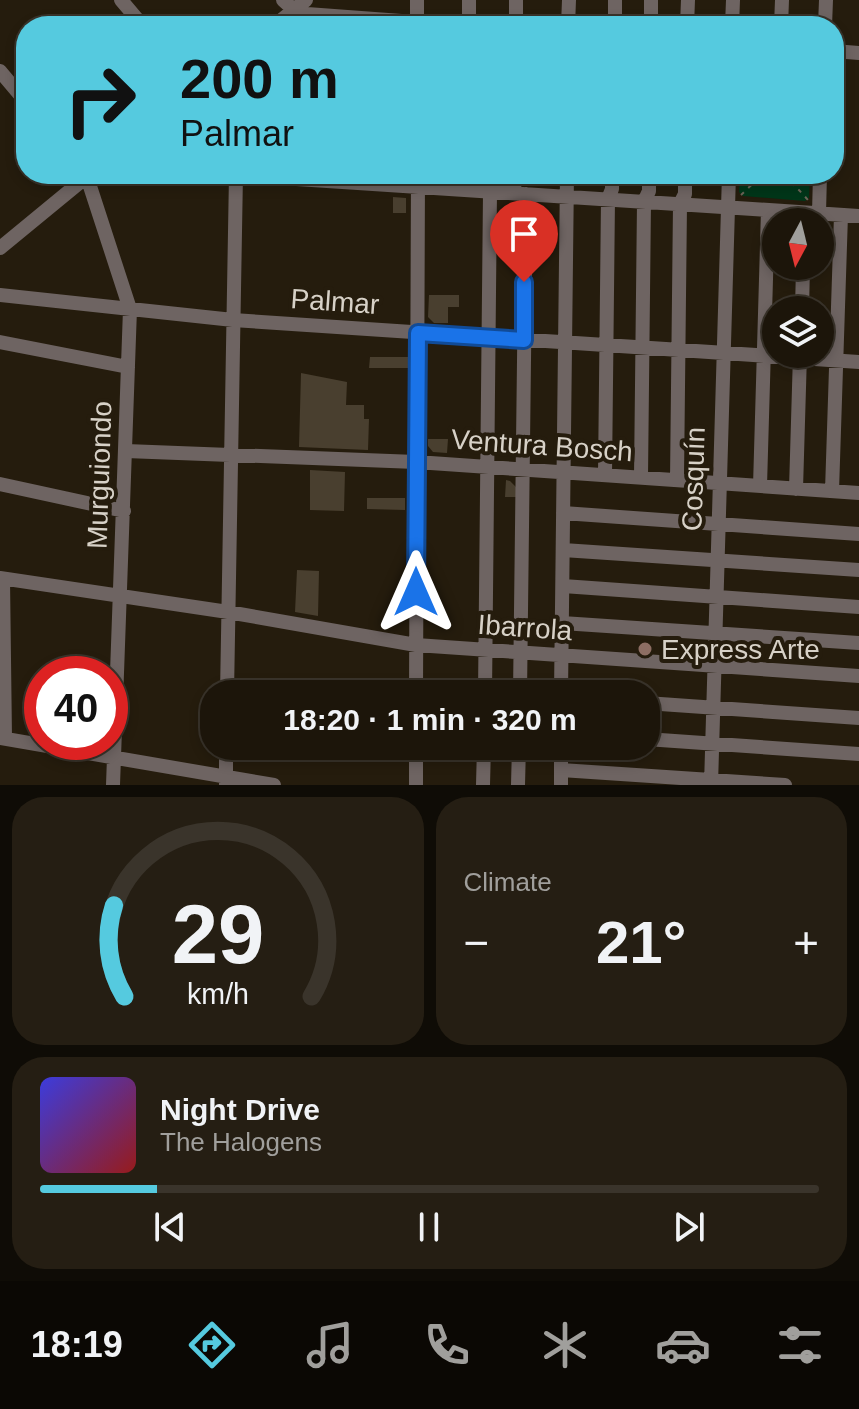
<!DOCTYPE html>
<html lang="en">
<head>
<meta charset="utf-8">
<style>
  body { margin:0; font-family:Helvetica,sans-serif; background:#251e13; color:#f1f3f6; height:100vh; display:flex; flex-direction:column; font-size:30px; white-space:nowrap }
  * { box-sizing:border-box; margin:0 }
  p { font-size:26px; color:#a09f9c }
  .icon { flex:none; width:44px; height:44px; fill:none; stroke:currentColor; stroke-width:2; stroke-linecap:round; stroke-linejoin:round }
  .map { position:relative; height:785px; overflow:hidden }
  .sheet { display:flex; flex-direction:column; gap:12px; padding:12px; background:#0f0c06; flex:1 }
  .sheet>* { flex:none }
  .guide { position:absolute; left:16px; top:16px; width:828px; height:168px; border-radius:32px; box-shadow:0 4px 12px #0003,0 0 0 2px #3a342b; background:#55cadf; color:#111; overflow:hidden }
  .needle { width:52px; rotate:187deg }
  .fabs { position:absolute; left:762px; top:208px; display:grid; gap:16px }
  .fabs a { display:grid; place-items:center; width:72px; height:72px; border-radius:50%; background:#1c150a; box-shadow:0 4px 12px #0003,0 0 0 2px #3a342b; font-size:40px }
  .speed { position:absolute; left:24px; top:656px; display:flex; gap:16px; font-size:40px; font-weight:700; text-align:center }
  .speed>* { display:grid; place-content:center; width:104px; height:104px; border-radius:50%; background:#1c150a; box-shadow:0 4px 12px #0003,0 0 0 2px #3a342b; line-height:1 }
  .speed .limit { border:12px solid #d22; background:#fff; color:#111 }
  .pin { position:absolute; display:grid; place-items:center; width:68px; height:68px; color:#fff; margin:-82px -34px; border-radius:50% 50% 50% 0; rotate:-45deg; box-shadow:0 0 8px #0007 }
  .pin .icon { rotate:45deg }
  .me { position:absolute; width:88px; margin:-44px; rotate:0deg; stroke-linejoin:round; filter:drop-shadow(0 0 6px #0008) }
  .turn { display:flex; align-items:center; gap:28px; height:168px; padding:0 32px; font-size:36px }
  .turn .icon { width:104px; height:104px; stroke-width:2.5 }
  .turn b { display:block; font-size:56px; line-height:68px }
  .big { font-size:60px; font-weight:700; line-height:1.1 }
  .sheet .widget { flex:1; display:flex; flex-direction:column; justify-content:center; gap:12px; min-width:0; padding:0 28px; border-radius:32px; background:#251e13 }
  .sheet .dial { align-items:center; gap:0 }
  .dial svg { height:208px; overflow:visible; fill:none; stroke:#3a342b; stroke-width:7; stroke-linecap:round; text-anchor:middle }
  .dial text { fill:#f1f3f6; stroke:none }
  .song { display:flex; align-items:center; gap:24px }
  .cover { width:96px; height:96px; border-radius:12px; background:linear-gradient(135deg,hsl(240 70% 55%),hsl(0 70% 35%)) }
  .played { height:8px; border-radius:4px; background:linear-gradient(90deg,#55cadf 15%,#3a342b 15%) }
  .keys { display:flex; justify-content:space-around; direction:ltr }
  .heat { display:flex; justify-content:space-between; align-items:center; font-size:44px; direction:ltr }
  .sheet .tiles { flex:1; display:grid; gap:12px; grid-template-columns:1fr 1fr }
  .widget:last-child { grid-column:span 2 }
  .trip { position:absolute; left:200px; top:680px; width:460px; height:80px; border-radius:32px; background:#1c150a; box-shadow:0 4px 12px #0003,0 0 0 2px #3a342b; font-weight:700; line-height:80px; text-align:center }
  .tabs { display:flex; height:128px; justify-content:space-around; align-items:center; background:#0b0804; color:#a09f9c }
  .tabs .icon { width:56px; height:56px }
  .tabs .selected { color:#55cadf }
  .tabs b { font-size:36px; color:#f1f3f6 }
  .map>svg:first-child { display:block }
</style>
</head>
<body>
<div class="map">
<svg width="859" height="785" viewBox="0 0 859 785">
  <rect width="100%" height="100%" fill="#251c0d"/>
  <path fill="#013619" d="M740 174H810L809 198 805 201 743 196 739 192Z"/>
  <path fill="#493f2f" d="M393 197 406 198V213H393Z
    M429 295H459V307H448V323H434L428 317Z
    M370 357H408V368H369Z
    M301 373 347 382 346 405H364V419H369L368 450 299 447Z
    M428 439H448L447 453 433 452 428 446Z
    M310 470 345 472 344 511 310 510Z
    M506 480 510 481 516 487V497H505Z
    M367 498H405V510L367 509Z
    M297 570 319 571 318 616 295 612Z"/>
  <g fill="none" stroke-linecap="round" stroke-linejoin="round">
    <path stroke="#6b6457" stroke-width="2" stroke-dasharray="4 6" stroke-linecap="butt" d="M741 195 763 174C786 176 793 183 808 200"/>
    <path stroke="#6e6462" stroke-width="14" d="M121 0 143 26
      M283 0 294 10 307 14 469 26
      M469 0V26
      M516 0V26
      M274 26 306 0
      M417 26V0
      M568 26 569 0
      M615 26V0
      M651 26V0
      M687 26 688 0
      M732 26 733 0
      M781 26 782 0
      M825 26 826 0
      M834 51 859 53
      M0 71 26 102
      M86 174 130 309 113 785
      M219 174 859 216
      M514 193 515 174
      M819 213 820 174
      M0 248 90 174
      M0 295 233 320 859 362
      M802 310 803 266
      M0 342 128 367
      M126 451 416 462 859 493
      M605 475 608 199 612 189V174
      M641 477 644 202 649 191V174
      M677 480 680 204 685 194V174
      M0 484 124 511
      M760 486 768 210
      M796 489 800 354
      M832 491 841 215
      M563 513 859 534
      M563 550 859 570
      M0 578 228 612 416 645 859 676
      M3 579 5 738
      M563 586 859 607
      M562 623 859 643
      M227 694 236 174
      M416 694 418 174
      M485 694 490 192
      M520 694 526 194
      M561 694 567 174
      M646 703 859 718
      M0 738 274 785
      M646 739 859 754
      M561 770 785 785
      M226 785V746
      M416 785V746
      M483 785 484 746
      M518 785 519 746
      M561 785V746
      M711 785 729 174"/>
  </g>
  <g fill="none" stroke-linecap="round" stroke-linejoin="round">
    <g stroke="#114b97" stroke-width="20">
      <path id="route" d="M416 592 418 333 524 340V282"/>
    </g>
    <use href="#route" stroke="#1a73e8" stroke-width="14"/>
  </g>
  <circle fill="#8d6e63" stroke="#251c0d" stroke-width="3" cx="645" cy="649" r="8"/>
  <g text-anchor="middle" stroke-width="8" stroke-linejoin="round" paint-order="stroke">
    <g font-size="28" fill="#d7d1c7" stroke="#251c0d">
      <text transform="translate(335 301) rotate(4)" y="10">Palmar</text>
      <text transform="translate(542 445) rotate(4)" y="10">Ventura Bosch</text>
      <text transform="translate(99 475) rotate(-88)" y="10">Murguiondo</text>
      <text transform="translate(693 479) rotate(-88)" y="10">Cosquín</text>
      <text transform="translate(525 627) rotate(4)" y="10">Ibarrola</text>
    </g>
    <g font-size="28" fill="#d7d1c7" stroke="#251c0d" text-anchor="start">
      <text x="661" y="659">Express Arte</text>
    </g>
  </g>
</svg>
<div class="fabs">
<a><svg class="needle" viewBox="-14 -14 28 28"><path d="M0-13l5 13h-10z" fill="#e53935"/><path d="M0 13l5-13h-10z" fill="#a09f9c"/></svg></a>
<a><svg class="icon" aria-label="layers" viewBox="0 0 24 24"><path d="M12 4l9 5-9 5-9-5zM3 14l9 5 9-5"/></svg></a>
</div>
<div class="speed"><div class="limit">40</div></div>
<div class="pin" style="left:524px;top:282px;background:#d93025"><svg class="icon" aria-label="arrive" viewBox="0 0 24 24"><path d="M6 21V4h12l-3 4 3 4H6"/></svg></div>
<svg class="me" style="left:416px;top:592px" viewBox="-20 -20 40 40"><path d="M0-17L14 15 0 8-14 15z" fill="#1a73e8" stroke="#fff" stroke-width="4"/></svg>
<div class="trip">18:20 · 1 min · 320 m</div>
<div class="guide">
<div class="turn"><svg class="icon" aria-label="right" viewBox="0 0 24 24"><path d="M7 20v-9h11M14 6l5 5-5 5"/></svg><div><b>200 m</b>Palmar</div></div>
</div>
</div>
<section class="sheet">
<div class="tiles">
<div class="widget dial"><svg viewBox="0 0 100 80">
<path d="M14 69A42 42 0 1 1 86 69"/>
<path d="M14 69A42 42 0 0 1 10 34" stroke="#55cadf"/>
<text x="50" y="56" font-size="32" font-weight="700">29</text>
<text x="50" y="72" font-size="11">km/h</text>
</svg></div>
<div class="widget"><p>Climate</p>
<div class="heat"><a>−</a><b class="big">21°</b><a>+</a></div>
</div>
<div class="widget">
<div class="song"><i class="cover"></i><div><b>Night Drive</b><p>The Halogens</p></div></div>
<div class="played"></div>
<div class="keys"><svg class="icon" aria-label="previous" viewBox="0 0 24 24"><path d="M18 5L8 12l10 7zM5 5v14"/></svg><svg class="icon" aria-label="pause" viewBox="0 0 24 24"><path d="M8 5v14M16 5v14"/></svg><svg class="icon" aria-label="next" viewBox="0 0 24 24"><path d="M6 5l10 7-10 7zM19 5v14"/></svg></div>
</div>
</div>
</section>
<nav class="tabs">
<b>18:19</b>
<svg class="icon selected" aria-label="directions" viewBox="0 0 24 24"><path d="M12 3l9 9-9 9-9-9zM9 14v-3h6M13 9l2 2-2 2"/></svg>
<svg class="icon" aria-label="music" viewBox="0 0 24 24"><path d="M9 18V5l10-2v13"/><circle cx="6" cy="18" r="3"/><circle cx="16" cy="16" r="3"/></svg>
<svg class="icon" aria-label="phone" viewBox="0 0 24 24"><path d="M5 4h4l2 5-3 2q2 4 5 5l2-3 5 2v4C11 20 4 13 5 4z"/></svg>
<svg class="icon" aria-label="climate" viewBox="0 0 24 24"><path d="M12 3v18M4 7l16 10M4 17L20 7"/></svg>
<svg class="icon" aria-label="car" viewBox="0 0 24 24"><path d="M5 17H2v-5l4-1 3-4h7l3 4 3 1v5h-3M9 17h6M6 11h13"/><circle cx="7" cy="17" r="2"/><circle cx="17" cy="17" r="2"/></svg>
<svg class="icon" aria-label="filters" viewBox="0 0 24 24"><path d="M4 7h16M4 17h16"/><circle cx="9" cy="7" r="2"/><circle cx="15" cy="17" r="2"/></svg>
</nav>
</body>
</html>
